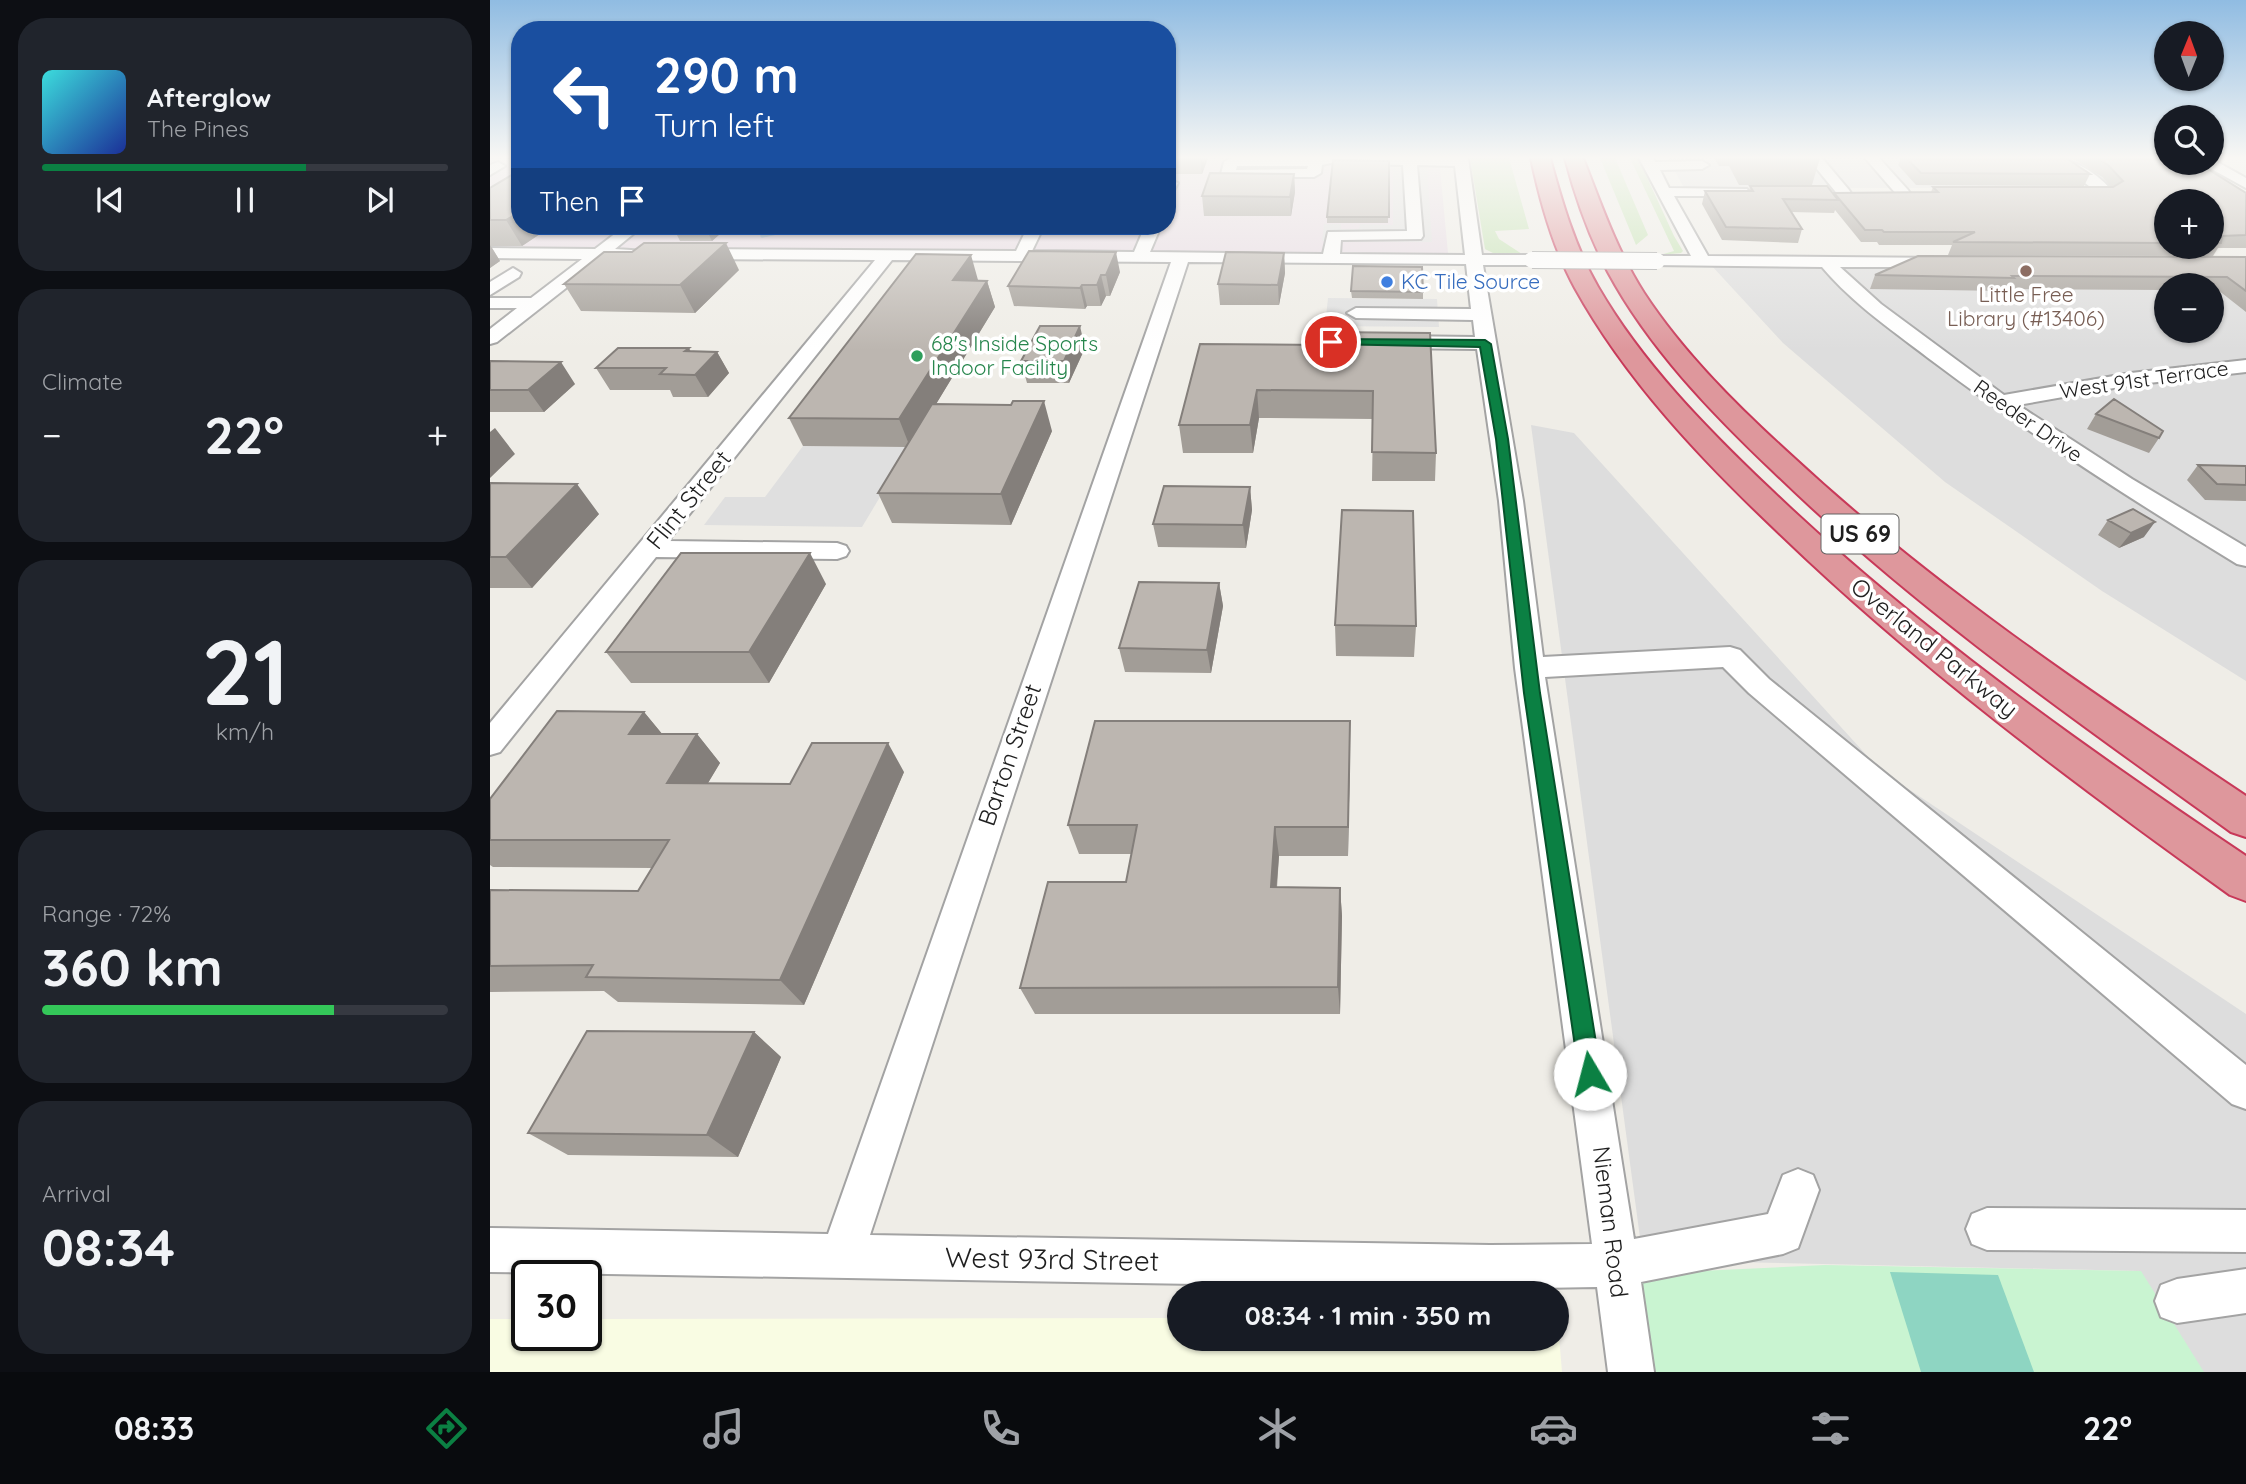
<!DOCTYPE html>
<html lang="en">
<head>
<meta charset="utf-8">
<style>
  body { margin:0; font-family:Quicksand,sans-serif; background:#20242c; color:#f1f3f6; height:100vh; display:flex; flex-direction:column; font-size:26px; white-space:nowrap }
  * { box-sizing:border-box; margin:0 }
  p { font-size:23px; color:#9ea1a6 }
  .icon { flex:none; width:38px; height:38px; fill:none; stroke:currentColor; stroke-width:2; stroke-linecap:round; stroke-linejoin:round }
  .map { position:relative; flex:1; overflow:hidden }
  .side { display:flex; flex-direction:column; gap:18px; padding:18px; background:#0d0f14; width:490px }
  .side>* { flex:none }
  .hud { position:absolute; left:21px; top:21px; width:665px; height:214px; border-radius:28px; box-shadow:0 2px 5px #0004; background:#1a4fa0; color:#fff; overflow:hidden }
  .needle { width:46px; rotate:1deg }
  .controls { position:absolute; left:1664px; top:21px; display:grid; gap:14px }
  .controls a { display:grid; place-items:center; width:70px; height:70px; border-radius:50%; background:#171b24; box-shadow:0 2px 5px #0004; font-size:35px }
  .speed { position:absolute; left:21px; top:1260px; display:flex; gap:14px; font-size:35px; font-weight:700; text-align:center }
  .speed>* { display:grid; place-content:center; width:91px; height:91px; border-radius:50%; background:#171b24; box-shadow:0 2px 5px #0004; line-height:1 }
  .speed .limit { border:4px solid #111; border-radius:10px; background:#fff; color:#111 }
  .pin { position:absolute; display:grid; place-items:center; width:60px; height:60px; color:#fff; margin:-30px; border:4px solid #fff; border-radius:50%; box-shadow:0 2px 7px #0007 }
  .me { position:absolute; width:77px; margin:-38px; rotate:352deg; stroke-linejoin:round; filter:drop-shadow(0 0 5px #0008) }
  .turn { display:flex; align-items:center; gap:24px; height:147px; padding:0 28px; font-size:32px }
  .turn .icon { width:91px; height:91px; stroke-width:2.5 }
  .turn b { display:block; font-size:49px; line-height:60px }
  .then { display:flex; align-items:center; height:66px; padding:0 28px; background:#0003; gap:14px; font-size:26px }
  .big { font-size:52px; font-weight:800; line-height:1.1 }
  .side .card { flex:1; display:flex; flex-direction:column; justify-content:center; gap:10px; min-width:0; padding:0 24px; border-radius:28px; background:#20242c }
  .side .dial { align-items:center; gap:0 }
  .dial b { font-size:91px; line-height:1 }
  .song { display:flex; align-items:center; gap:21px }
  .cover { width:84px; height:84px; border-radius:10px; background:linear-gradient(135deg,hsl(180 70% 55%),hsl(230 70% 35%)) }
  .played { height:7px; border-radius:4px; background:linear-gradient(90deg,#0b8043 65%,#363941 65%) }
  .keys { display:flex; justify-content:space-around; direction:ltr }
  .heat { display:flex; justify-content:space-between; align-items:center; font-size:38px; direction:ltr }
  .charge { height:10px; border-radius:5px; background:linear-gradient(90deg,#34c759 72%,#363941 0) }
  .trip { position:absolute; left:677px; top:1281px; width:402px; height:70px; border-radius:35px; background:#171b24; box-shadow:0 2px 5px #0004; font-weight:800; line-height:70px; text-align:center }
  .dock { display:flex; height:112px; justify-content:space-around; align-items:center; background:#090b0e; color:#9ea1a6 }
  .dock .icon { width:49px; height:49px }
  .dock .on { color:#0b8043 }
  .dock b { font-size:32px; color:#f1f3f6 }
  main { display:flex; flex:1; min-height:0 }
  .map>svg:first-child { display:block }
</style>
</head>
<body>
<main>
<section class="side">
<div class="card">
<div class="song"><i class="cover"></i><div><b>Afterglow</b><p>The Pines</p></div></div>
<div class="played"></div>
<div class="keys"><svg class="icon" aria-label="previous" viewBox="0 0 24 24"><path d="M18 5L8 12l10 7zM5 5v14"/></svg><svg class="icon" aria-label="pause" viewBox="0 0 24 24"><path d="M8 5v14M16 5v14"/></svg><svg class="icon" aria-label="next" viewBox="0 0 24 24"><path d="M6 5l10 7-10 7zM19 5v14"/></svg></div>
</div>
<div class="card"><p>Climate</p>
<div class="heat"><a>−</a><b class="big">22°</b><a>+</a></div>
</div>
<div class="card dial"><b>21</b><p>km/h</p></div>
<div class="card"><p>Range · 72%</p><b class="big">360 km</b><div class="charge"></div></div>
<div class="card"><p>Arrival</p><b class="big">08:34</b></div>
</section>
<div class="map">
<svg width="1756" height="1372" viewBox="0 0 1756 1372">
  <rect width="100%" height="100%" fill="#efede7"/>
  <path fill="#ddd" fill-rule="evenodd" d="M1178 158H1527L1562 188H1194Z
    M1221 265 1756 268V681L1612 591 1455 482 1293 343ZM1676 285H1722V331H1676Z
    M1041 425 1084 433 1390 770 1756 1014V1372H1707L1650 1271 1153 1260Z"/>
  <path fill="#e7dae3" d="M0 158H30V226H134L104 249 0 248Z
    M677 158H949L958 253 128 248 156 226H677Z"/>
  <path fill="#f9fce3" d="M689 1318 690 1339H1068V1324L1072 1372H0V1319H37V1335H96V1319Z"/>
  <path fill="#c5e3b3" d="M980 158H1019L1039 229 1005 231 1009 239 1032 254H1005L995 249Z
    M1110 158H1125L1158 235 1146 245Z
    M1140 158H1148L1184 236 1193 251 1191 253 1170 255 1184 251Z"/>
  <path fill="#c9f4d1" d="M1335 1265 1651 1271 1714 1372H1161L1146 1274Z"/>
  <path fill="#8ed5c2" d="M1400 1272 1508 1275 1544 1372H1431Z"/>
  <path fill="#dfdfdf" d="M903 162 937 165 942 242 832 241 834 224H851V229H869L870 224 903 225Z
    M838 298 947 299 949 327 835 326Z
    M313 446 420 447 372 527 214 525 235 497H275Z"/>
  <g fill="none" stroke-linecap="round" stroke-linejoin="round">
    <path stroke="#acc9d8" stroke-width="3.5" d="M272 236 320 226"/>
    <g stroke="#a3a3a3" stroke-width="4">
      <path id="minor" d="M741 158H978L992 255H1042L1050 260 1042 265H993L1033 501 1053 657 1240 647 1250 650 1279 679 1756 1065V1109L1742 1104 1259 693 1233 667 1055 677 1144 1239 1278 1214 1293 1175 1308 1169 1323 1175 1329 1190 1308 1248 1293 1254 1151 1282 1164 1372H1118L1107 1287 1000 1289 0 1272V1228L338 1234 681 262 402 260 178 541 347 543 356 546 359 551 356 556 347 559 166 557 10 752 0 755V723L385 260 206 259 198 254 206 249 526 251 538 226H554L542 251 644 252 655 226H671L660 252 833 254 838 232 917 231 913 165 841 163 832 165 831 173 824 177H733L731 174 734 162ZM927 165 965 166 975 255 850 254 851 240 931 239 933 236ZM747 166H818L817 169 746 170ZM698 262 976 264 981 309 866 308 857 313 866 318 983 320 985 337 904 336 895 342 904 348 987 349 1009 501 1025 668 1102 1244 1000 1245 380 1235Z
        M1149 158H1163L1165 162 1212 161 1219 165 1212 169 1170 170 1179 188 1257 189 1259 192 1252 196H1184L1218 256 1458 258 1460 262 1458 266 1452 267H1350L1391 304 1514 395 1641 373 1756 360V372L1641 385 1528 405 1642 479 1756 547V566L1747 564C1644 501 1542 436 1445 363 1406 333 1364 305 1332 267L1161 265 1159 261 1167 256H1201Z
        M1318 158H1332L1359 190 1361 193 1359 196H1349Z
        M1375 158H1389L1418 190 1420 193 1418 196H1408Z
        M1557 158C1583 157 1608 173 1624 193L1622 196H1612L1574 167Z
        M1722 159 1756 178V188L1716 166 1714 163H1722Z
        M8 162 15 166 0 175V165Z
        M677 179 688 183 682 194 677 195Z
        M135 226H153L125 249 157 251 159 254 157 257 113 259 7 342 0 344V329L27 308H0V298H41L92 259 0 258V248L105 249Z
        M23 268 31 273 29 277 0 295V282Z
        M1497 1208 1756 1210V1252L1497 1250 1482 1244 1476 1229 1482 1214Z
        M1756 1269V1313L1687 1323 1671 1317 1665 1301 1671 1285 1687 1279Z"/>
    </g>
    <g stroke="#c83959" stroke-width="4">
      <path id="highway" d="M1041 158H1060C1072 202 1085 247 1108 287 1152 363 1216 428 1279 488 1424 627 1589 744 1756 856V901L1740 895C1582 782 1427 666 1287 531 1211 459 1136 380 1085 288 1063 248 1050 201 1041 158Z
        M1075 158H1093C1111 204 1127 251 1154 293 1194 354 1249 408 1303 457 1442 586 1599 691 1756 796V837L1741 832C1582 718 1423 607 1283 471 1221 412 1159 348 1118 272 1099 236 1085 196 1075 158Z"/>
    </g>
    <use href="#minor" fill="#fff" fill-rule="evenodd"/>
    <use href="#highway" fill="#de979c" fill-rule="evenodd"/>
    <g stroke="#a3a3a3" stroke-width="18" stroke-linecap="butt">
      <path id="minor-bridge" d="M1042 260 1167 261"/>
    </g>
    <use href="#minor-bridge" stroke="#fff" stroke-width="16"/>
  </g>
  <path fill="#a29d97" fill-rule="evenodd" d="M677 158H718L712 174H677Z
    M1224 158H1330L1322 185H1249L1239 166H1229Z
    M1411 158H1676L1756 193V248H1728L1723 256 1458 255 1462 245H1389L1387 242H1371L1345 210 1344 213 1301 212 1312 229 1308 243 1232 240 1212 204 1215 191H1259L1260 186 1344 195V193L1441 192 1443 187H1621L1612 177 1587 161 1577 158 1600 174 1594 186 1426 185 1408 165ZM1676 201H1722V247H1676Z
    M899 161 898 223H837V217Z
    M804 174 805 192 801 216H714L712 196Z
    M0 188 30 226H62L32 246H1L10 261 0 268Z
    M239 226 222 241H190L183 227Z
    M575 226H646L644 232H616L615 228H575Z
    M794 253 795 273 789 305H730L728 284Z
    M1756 257V312L1728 290H1722V285H1676V290L1518 289 1517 291 1380 289 1385 275Z
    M249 270 205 313 91 311 74 284Z
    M630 272 620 296H616L611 306H597L595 309 524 306 518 286Z
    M488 281H497L505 307 446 404 562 431 521 525 402 523 388 493 416 447 313 446 299 418Z
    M861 291 933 292V299L862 298Z
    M835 332 946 453 945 481H882L883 419 769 418 763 453H693L689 425 834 345Z
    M595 348 579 383H537L531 361Z
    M200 351 227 352 239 373 218 397H183L180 390H120L106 368Z
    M0 361 85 384 54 412H0Z
    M1606 414 1669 438 1659 453 1597 429Z
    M1708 465 1756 466V501L1715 500 1697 480Z
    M0 483 109 514 42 588H0Z
    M760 487 762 510 756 548 668 547 663 524Z
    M1618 520 1654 537 1629 548 1608 535Z
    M729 583 733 606 721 673 635 672 629 648Z
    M336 584 279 683H141L116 652Z
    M845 625 926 626 924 657 846 656Z
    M154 712 172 734H207L230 763 218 783 300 784 414 772 314 1005 128 1002 114 991 0 992V890L148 891 162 868 3 867 0 865V799Z
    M860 751 858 856H789L787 888H850L852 916 850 1014H545L530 988 636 882 642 854H589L578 825Z
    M264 1032 291 1057 248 1157 78 1155 38 1133Z"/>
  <path fill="#847f7b" d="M710 158H718L712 174Z
    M804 174 805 192 801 216 800 197Z
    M30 212V226H62L32 246 16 220Z
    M216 226H239L222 241 215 227Z
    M236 243 249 270 205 313 190 285Z
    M0 245 10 261 0 268Z
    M626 252 630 272 620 296 616 275Z
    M794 253 795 273 789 305 788 285Z
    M481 255 488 280H463Z
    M611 275 616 296 611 306 607 285Z
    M497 281 505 307 420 447 409 419Z
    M592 285 597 306 595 309 590 288Z
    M590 326 595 348 579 383 574 361Z
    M199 348 210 370 227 352 239 373 218 397 205 375 195 351Z
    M71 362 85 384 54 412 38 390Z
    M767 390 769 418 763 453 760 425Z
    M554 401 562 431 521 525 511 494Z
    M5 428 25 454 0 478V432Z
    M87 484 109 514 42 588 16 557Z
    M760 487 762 510 756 548 753 525Z
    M1665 522 1654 537 1629 548 1641 533Z
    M320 553 336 584 279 683 259 652Z
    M729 583 733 606 721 673 717 650Z
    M154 712 178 741 139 734Z
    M860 721V751L858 856V827Z
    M207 734 230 763 201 811 177 783Z
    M398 743 414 772 314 1005 290 980Z
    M785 827 789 856 784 916 781 887Z
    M850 888 852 916 850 1014 848 987Z
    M264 1032 291 1057 248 1157 217 1135Z"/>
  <path fill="#bcb6b0" stroke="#847f7b" stroke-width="2" d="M1416 158H1576L1600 174 1431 173Z
    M1606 158H1676V163H1708L1756 193V235L1732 236 1731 243H1722V201H1676V243L1463 242 1485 232H1394L1392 230H1375L1344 193 1448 192 1443 187H1623L1633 181 1618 165Z
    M843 160 899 161V217H837Z
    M30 170V212L16 220H0V188Z
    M720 173 804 174 800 197 712 196Z
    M1260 186H1337L1348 200 1293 199 1312 229 1236 227 1215 191H1263Z
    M184 226H216L215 227H183Z
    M154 243H236L190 285 74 284 114 252H142Z
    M539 251 626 252 616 275H611L607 285H592L590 288 518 286Z
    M736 252 794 253 788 285 728 284Z
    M426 254 481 255 463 280 497 281 409 419 299 418Z
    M1428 256 1756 257V291L1737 277 1522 276 1524 278 1385 275Z
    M863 266 932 267 933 292 861 291Z
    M550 326H590L574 361H531Z
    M835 332 940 333 946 453 882 452 883 391 767 390 760 425H689L710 344 834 345Z
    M128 348H199L195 351 227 352 205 375 170 374 176 368H106Z
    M0 361 71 362 38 390H0Z
    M1624 399 1673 431 1669 438 1606 414Z
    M523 401H554L511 494 388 493 442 404 521 405Z
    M1708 465 1756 466V485L1727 484Z
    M0 483 87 484 16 557H0Z
    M674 486 760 487 753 525 663 524Z
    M1643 509 1665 522 1641 533 1618 520Z
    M852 510 923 511 926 626 845 625Z
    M191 553H320L259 652H116Z
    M649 582 729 583 717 650 629 648Z
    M67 711 154 712 139 734H207L177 783 300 784 322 743H398L290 980 96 977 103 965 0 966V890L148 891 179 840H0V799Z
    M605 721H860L858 827H785L781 887 850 888 848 987 530 988 558 882H636L647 825H578Z
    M97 1031 264 1032 217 1135 38 1133Z"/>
  <linearGradient id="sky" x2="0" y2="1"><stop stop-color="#90bce2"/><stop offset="0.45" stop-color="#f8f7f4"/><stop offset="1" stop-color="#f8f7f4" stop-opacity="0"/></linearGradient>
  <rect width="1756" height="350" fill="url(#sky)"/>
  <path fill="#0b8043" stroke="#07532c" stroke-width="2" d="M841 339 995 340 1001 344 1018 439 1050 693 1111 1074 1108 1082 1100 1085 1092 1082 1089 1074 1034 693 1006 439 990 347 837 344 836 342Z"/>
  <circle fill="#8d6e63" stroke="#fff" stroke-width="2.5" cx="1536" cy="271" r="7"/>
  <circle fill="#3f7fe0" stroke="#fff" stroke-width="2.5" cx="897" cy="282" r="7"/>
  <circle fill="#2e9e5b" stroke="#fff" stroke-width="2.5" cx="427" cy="356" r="7"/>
  <g text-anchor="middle" stroke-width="7" stroke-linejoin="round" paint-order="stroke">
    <g font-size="21" fill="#366cbe" stroke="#fff" text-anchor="start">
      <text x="911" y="289">KC Tile Source</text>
    </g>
    <g font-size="21" fill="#785e54" stroke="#fff">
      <text x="1536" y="302">Little Free<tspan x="1536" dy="24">Library (#13406)</tspan></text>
    </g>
    <g font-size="21" fill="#27864d" stroke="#fff" text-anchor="start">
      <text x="441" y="351">68's Inside Sports<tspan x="441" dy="24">Indoor Facility</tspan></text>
    </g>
    <g font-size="21" fill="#1f1f1f" stroke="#fff">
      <text transform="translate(1654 380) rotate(-8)" y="7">West 91st Terrace</text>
      <text transform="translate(1538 421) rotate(35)" y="7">Reeder Drive</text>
    </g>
    <rect fill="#fff" stroke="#626262" stroke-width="2" x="1331.5" y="514.5" width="77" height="39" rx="5"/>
    <g font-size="23" font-weight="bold" fill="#1f1f1f">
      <text x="1370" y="542">US 69</text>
    </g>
    <g font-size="24" fill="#1f1f1f" stroke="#fff">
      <text transform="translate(199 500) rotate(-51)" y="8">Flint Street</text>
      <text transform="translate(1444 648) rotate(39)" y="8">Overland Parkway</text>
      <text transform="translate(520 755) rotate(-71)" y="8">Barton Street</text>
      <text transform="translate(1120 1222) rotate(83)" y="8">Nieman Road</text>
    </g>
    <g font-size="28" fill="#1f1f1f" stroke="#fff">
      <text transform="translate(562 1259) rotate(1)" y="10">West 93rd Street</text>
    </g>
  </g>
</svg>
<div class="controls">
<a><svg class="needle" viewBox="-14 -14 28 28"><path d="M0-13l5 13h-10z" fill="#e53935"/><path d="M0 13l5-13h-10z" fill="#9ea1a6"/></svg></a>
<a><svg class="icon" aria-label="search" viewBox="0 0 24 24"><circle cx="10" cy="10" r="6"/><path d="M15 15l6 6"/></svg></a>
<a>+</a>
<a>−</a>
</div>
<div class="speed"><div class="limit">30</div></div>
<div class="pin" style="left:841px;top:342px;background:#d93025"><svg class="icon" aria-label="arrive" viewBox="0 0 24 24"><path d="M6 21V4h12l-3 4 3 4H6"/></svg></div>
<svg class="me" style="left:1100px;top:1074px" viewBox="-20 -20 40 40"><circle r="19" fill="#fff"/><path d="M0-13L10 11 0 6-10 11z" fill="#0b8043"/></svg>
<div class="trip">08:34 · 1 min · 350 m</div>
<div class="hud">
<div class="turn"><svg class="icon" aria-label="left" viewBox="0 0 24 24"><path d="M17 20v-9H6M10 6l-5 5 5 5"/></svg><div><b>290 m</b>Turn left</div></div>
<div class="then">Then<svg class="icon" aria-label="arrive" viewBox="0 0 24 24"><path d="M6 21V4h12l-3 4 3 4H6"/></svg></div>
</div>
</div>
</main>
<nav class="dock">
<b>08:33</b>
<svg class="icon on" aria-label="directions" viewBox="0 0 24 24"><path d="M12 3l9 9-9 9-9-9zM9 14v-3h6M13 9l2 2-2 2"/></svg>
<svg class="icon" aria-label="music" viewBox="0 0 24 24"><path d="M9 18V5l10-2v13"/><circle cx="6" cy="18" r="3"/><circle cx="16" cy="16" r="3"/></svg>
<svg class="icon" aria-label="phone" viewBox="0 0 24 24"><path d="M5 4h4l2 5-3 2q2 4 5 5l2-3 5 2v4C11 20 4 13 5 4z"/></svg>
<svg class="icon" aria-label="climate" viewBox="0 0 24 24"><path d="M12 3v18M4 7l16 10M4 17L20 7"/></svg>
<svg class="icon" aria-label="car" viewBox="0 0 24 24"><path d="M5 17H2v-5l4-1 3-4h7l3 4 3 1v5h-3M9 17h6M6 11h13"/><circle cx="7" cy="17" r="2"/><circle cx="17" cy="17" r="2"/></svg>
<svg class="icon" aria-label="filters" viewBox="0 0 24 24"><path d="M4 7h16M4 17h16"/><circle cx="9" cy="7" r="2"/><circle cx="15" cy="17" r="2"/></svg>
<b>22°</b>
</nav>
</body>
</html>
